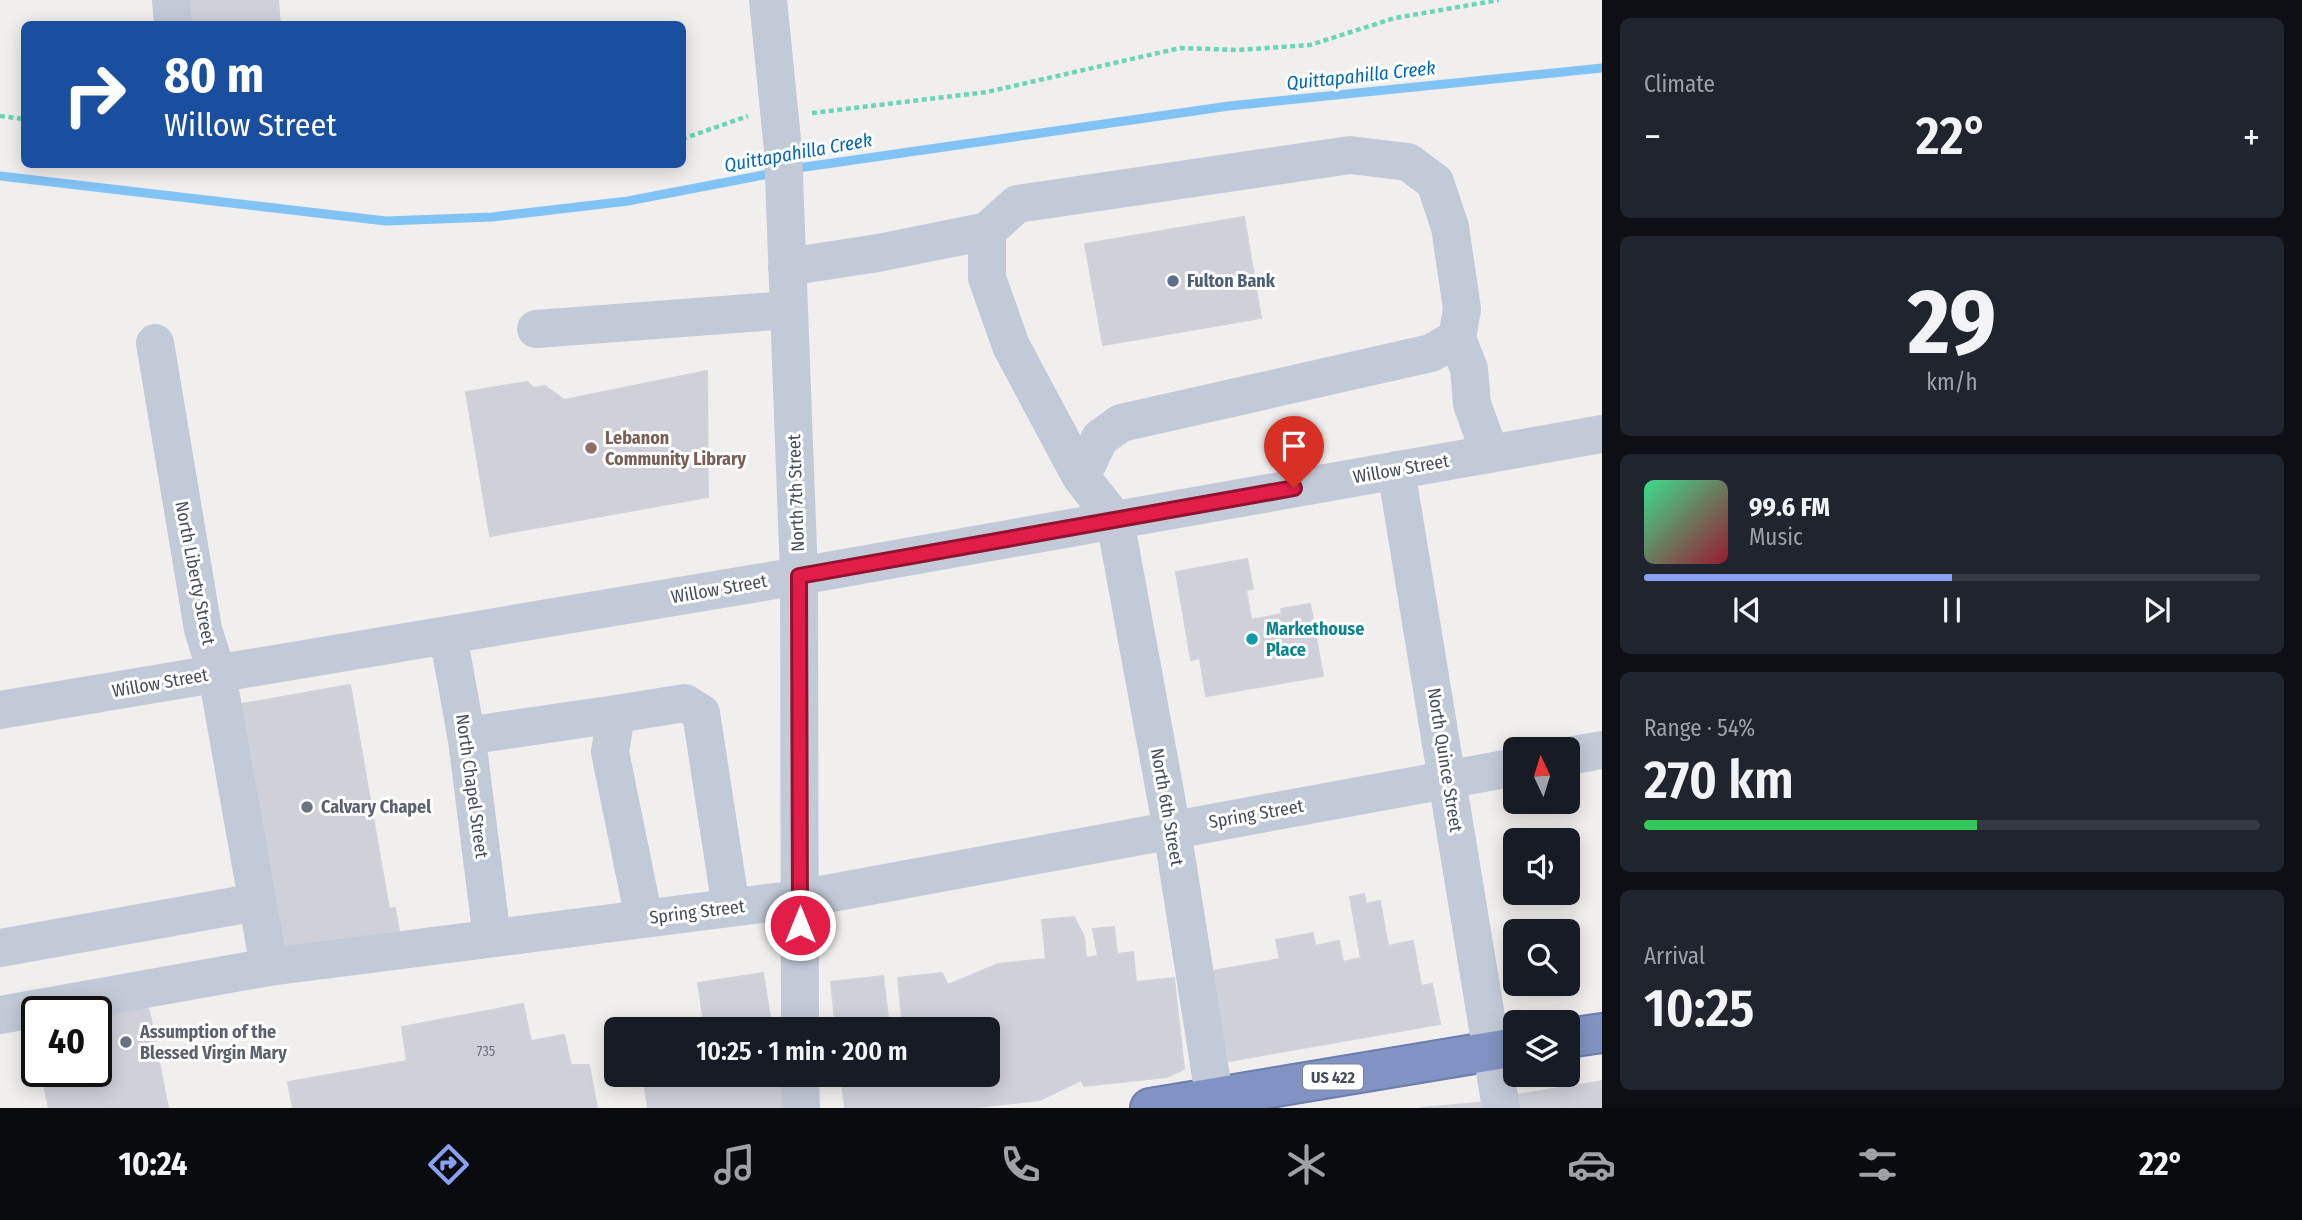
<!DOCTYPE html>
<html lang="en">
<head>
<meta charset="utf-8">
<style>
  body { margin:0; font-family:"Fira Sans Condensed",sans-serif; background:#20242c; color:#f1f3f6; height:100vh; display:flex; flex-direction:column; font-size:26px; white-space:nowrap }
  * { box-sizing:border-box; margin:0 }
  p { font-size:23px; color:#9ea1a6 }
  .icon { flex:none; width:38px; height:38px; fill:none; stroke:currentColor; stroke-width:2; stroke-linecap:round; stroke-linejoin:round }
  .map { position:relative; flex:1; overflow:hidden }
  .panel { display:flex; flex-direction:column; gap:18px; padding:18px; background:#0d0f14; width:700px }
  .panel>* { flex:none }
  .hud { position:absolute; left:21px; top:21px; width:665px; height:147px; border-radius:10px; box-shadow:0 4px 18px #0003; background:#1a4fa0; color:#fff; overflow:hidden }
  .needle { width:46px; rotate:356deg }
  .fabs { position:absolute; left:1503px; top:737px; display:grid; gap:14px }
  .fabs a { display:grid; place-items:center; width:77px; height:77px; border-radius:10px; background:#171b24; box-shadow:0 4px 18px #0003; font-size:35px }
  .speed { position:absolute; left:21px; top:996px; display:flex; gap:14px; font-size:35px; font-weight:700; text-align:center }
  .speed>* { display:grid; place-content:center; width:91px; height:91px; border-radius:50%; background:#171b24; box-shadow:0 4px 18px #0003; line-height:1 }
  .speed .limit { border:4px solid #111; border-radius:10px; background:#fff; color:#111 }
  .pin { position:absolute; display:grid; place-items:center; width:60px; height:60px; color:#fff; margin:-72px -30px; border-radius:50% 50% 50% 0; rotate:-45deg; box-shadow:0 0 7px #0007 }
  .pin .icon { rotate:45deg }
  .me { position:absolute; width:77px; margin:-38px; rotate:0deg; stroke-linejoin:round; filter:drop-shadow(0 0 5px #0008) }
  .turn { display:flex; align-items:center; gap:24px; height:147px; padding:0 28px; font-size:32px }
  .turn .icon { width:91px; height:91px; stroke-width:2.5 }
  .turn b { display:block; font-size:49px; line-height:60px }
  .big { font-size:52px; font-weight:600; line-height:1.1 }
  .panel .tile { flex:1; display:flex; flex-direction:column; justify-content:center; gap:10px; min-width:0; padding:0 24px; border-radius:10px; background:#20242c }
  .panel .dial { align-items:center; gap:0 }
  .dial b { font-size:91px; line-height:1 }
  .song { display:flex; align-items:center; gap:21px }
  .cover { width:84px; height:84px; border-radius:10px; background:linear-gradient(135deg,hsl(150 70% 55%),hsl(350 70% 35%)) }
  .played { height:7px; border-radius:4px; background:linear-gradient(90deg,#89a1f3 50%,#363941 50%) }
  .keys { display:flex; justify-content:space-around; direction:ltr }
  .heat { display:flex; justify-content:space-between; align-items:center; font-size:38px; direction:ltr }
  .charge { height:10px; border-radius:5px; background:linear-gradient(90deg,#34c759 54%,#363941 0) }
  .trip { position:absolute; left:604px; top:1017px; width:396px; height:70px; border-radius:10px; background:#171b24; box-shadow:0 4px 18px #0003; font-weight:600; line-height:70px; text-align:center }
  .tab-bar { display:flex; height:112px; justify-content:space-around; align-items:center; background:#090b0e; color:#9ea1a6 }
  .tab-bar .icon { width:49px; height:49px }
  .tab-bar .current { color:#89a1f3 }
  .tab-bar b { font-size:32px; color:#f1f3f6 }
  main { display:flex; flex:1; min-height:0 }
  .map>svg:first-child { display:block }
</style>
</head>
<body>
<main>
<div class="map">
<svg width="1602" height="1108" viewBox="0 0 1602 1108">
  <rect width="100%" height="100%" fill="#f1efee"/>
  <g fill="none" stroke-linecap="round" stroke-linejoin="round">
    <path stroke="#81c3f4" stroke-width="9" d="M791 169 1229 106 1602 68
      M0 176 386 221 492 217 628 201 774 173"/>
  </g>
  <path fill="#d0d0d9" stroke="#d1d2da" stroke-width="2" d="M182 0H278L280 24H184Z
    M1244 217 1261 318 1103 345 1085 244Z
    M707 371 708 497 490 536 466 392 527 382 534 388 545 386 564 400Z
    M1247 559 1253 589 1246 590 1251 620 1282 614 1281 609 1310 604 1323 676 1206 696 1200 658 1191 660 1176 572Z
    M350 685 389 909 395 908 399 931 268 955 225 707Z
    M1364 894 1366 904 1380 901 1388 946 1413 941 1421 986 1432 984 1440 1024 1229 1061 1212 971 1280 959 1276 940 1313 933 1315 946 1339 941 1343 962 1361 958 1350 897Z
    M1074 917 1084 937 1086 958 1098 956 1093 929 1114 927 1117 954 1133 952 1136 982 1174 978 1184 1069 1167 1077 1084 1086 1081 1080 1040 1100 967 1108H845L841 1074H987V1029H836L831 982 883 976 888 1017 891 1024 902 1018 898 978 942 973 948 985 998 964 1046 959 1042 920Z
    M763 973 772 1029H705L698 983Z
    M523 1004 531 1041 564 1035 571 1065H589L597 1108H293L288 1082 407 1061 402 1027Z
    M138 1005 149 1010 168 1108H49L41 1071H96V1012Z
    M643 1074H779L784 1108H648Z
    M1602 1081V1108H1518L1516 1095Z
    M1488 1102 1489 1108H1420Z"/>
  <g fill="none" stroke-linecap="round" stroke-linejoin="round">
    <g stroke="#6c7dae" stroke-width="42">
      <path id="highway" d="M1568 1038 1602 1033
        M1150 1108 1516 1047"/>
    </g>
    <path stroke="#6dd4b7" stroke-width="4.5" stroke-dasharray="5 3.5" stroke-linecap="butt" d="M812 113 987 92 1180 48 1238 50 1310 45 1395 18 1499 0
      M0 116 24 119
      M682 139 748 116
      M414 164H470"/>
    <path stroke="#c3cad7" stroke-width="38" d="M171 0 173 24
      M768 0 783 150 799 576 800 1029
      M787 267 878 253 987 231
      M536 329 789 310
      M1457 338 1469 369 1472 404 1490 454
      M155 343 203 629 217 674 269 967
      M1396 470 1501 1108
      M1081 477 1011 346 987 278V231L1017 204 1350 155 1408 162 1435 182 1450 227 1462 309 1457 338 1431 353 1121 423 1100 438 1081 477 1115 520 1172 830 1216 1108
      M448 635 467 740 492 938
      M0 710 799 576 1602 434
      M467 740 479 734 616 714
      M1568 756 1602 750
      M644 919 610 752 616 714 685 703 701 713 731 908
      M0 948 257 902
      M0 1015 269 967 799 899 1516 767
      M800 1074 801 1108"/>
    <use href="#highway" stroke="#8193c2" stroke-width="38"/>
  </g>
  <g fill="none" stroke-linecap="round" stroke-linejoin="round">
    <g stroke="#92132f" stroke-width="18">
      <path id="route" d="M800 925 799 576 1294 488"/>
    </g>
    <use href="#route" stroke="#e11d48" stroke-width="12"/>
  </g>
  <circle fill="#5c6f8a" stroke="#fff" stroke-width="2.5" cx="1173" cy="281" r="7"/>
  <circle fill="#8d6e63" stroke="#fff" stroke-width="2.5" cx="591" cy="448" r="7"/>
  <circle fill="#0f9aa8" stroke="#fff" stroke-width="2.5" cx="1252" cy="639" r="7"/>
  <g fill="#6b7280" stroke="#fff" stroke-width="2.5">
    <circle cx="307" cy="807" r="7"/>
    <circle cx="126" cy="1042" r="7"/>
  </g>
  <g text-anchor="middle" stroke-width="6" stroke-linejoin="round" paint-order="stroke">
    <g font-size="14" fill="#686d7c">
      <text x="486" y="1056">735</text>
    </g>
    <rect fill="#fff" stroke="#7d828e" stroke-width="2" x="1303" y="1064.5" width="60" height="25" rx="5"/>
    <g font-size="16" font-weight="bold" fill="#454c5d">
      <text x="1333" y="1083">US 422</text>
    </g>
    <g font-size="18" font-weight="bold" fill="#4e5e75" stroke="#fff" text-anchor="start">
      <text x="1187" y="287">Fulton Bank</text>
    </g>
    <g font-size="18" font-weight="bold" fill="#785e54" stroke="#fff" text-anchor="start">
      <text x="605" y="444">Lebanon<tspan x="605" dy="21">Community Library</tspan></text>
    </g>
    <g font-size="18" fill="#454c5d" stroke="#fff">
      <text transform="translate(1401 469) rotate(-10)" y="6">Willow Street</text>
      <text transform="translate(796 493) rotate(-92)" y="6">North 7th Street</text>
      <text transform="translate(195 573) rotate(79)" y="6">North Liberty Street</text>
      <text transform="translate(719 589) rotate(-10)" y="6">Willow Street</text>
      <text transform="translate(160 683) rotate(-10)" y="6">Willow Street</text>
      <text transform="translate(1445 760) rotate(81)" y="6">North Quince Street</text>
      <text transform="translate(472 786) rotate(82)" y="6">North Chapel Street</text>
      <text transform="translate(1167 807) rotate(80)" y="6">North 6th Street</text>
      <text transform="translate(1256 814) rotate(-10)" y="6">Spring Street</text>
      <text transform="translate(697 912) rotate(-7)" y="6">Spring Street</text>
    </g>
    <g font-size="18" font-weight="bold" fill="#0d838f" stroke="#fff" text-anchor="start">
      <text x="1266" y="635">Markethouse<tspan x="1266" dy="21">Place</tspan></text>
    </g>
    <g font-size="18" font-weight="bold" fill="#5b616d" stroke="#fff" text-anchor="start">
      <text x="321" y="813">Calvary Chapel</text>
      <text x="140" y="1038">Assumption of the<tspan x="140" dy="21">Blessed Virgin Mary</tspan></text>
    </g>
    <g font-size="19" font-style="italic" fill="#0068b5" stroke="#fff">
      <text transform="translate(1361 75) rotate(-6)" y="7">Quittapahilla Creek</text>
      <text transform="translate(798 152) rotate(-10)" y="7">Quittapahilla Creek</text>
    </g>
  </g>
</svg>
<div class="fabs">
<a><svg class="needle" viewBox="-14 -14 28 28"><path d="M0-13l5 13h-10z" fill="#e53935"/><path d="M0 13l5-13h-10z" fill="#9ea1a6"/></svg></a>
<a><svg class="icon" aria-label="sound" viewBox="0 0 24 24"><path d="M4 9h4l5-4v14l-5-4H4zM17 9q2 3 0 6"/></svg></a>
<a><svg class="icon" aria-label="search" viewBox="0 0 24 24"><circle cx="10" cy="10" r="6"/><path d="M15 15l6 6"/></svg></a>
<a><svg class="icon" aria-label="layers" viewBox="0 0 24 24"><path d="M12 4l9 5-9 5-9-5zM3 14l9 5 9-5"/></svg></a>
</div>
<div class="speed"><div class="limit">40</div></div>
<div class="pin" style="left:1294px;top:488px;background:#d93025"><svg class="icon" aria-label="arrive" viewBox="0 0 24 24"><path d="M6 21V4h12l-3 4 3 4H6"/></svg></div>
<svg class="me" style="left:800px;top:925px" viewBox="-20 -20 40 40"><circle r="17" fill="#e11d48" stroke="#fff" stroke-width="3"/><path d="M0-11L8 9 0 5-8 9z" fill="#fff"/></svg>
<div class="trip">10:25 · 1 min · 200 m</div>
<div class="hud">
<div class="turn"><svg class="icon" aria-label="right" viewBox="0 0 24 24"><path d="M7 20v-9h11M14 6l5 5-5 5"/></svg><div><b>80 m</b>Willow Street</div></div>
</div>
</div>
<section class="panel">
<div class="tile"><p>Climate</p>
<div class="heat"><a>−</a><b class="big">22°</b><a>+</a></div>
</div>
<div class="tile dial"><b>29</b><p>km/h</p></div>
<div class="tile">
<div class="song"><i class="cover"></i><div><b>99.6 FM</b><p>Music</p></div></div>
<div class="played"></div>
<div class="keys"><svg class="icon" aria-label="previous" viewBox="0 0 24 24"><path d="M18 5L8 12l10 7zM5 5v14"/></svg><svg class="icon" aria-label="pause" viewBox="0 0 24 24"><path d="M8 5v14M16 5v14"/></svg><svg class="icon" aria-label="next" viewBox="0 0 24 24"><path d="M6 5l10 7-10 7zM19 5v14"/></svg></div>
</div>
<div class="tile"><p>Range · 54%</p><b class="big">270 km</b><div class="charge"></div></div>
<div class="tile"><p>Arrival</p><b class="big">10:25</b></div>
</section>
</main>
<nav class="tab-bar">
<b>10:24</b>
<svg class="icon current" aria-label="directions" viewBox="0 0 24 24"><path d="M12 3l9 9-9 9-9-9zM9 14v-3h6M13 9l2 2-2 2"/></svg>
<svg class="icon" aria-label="music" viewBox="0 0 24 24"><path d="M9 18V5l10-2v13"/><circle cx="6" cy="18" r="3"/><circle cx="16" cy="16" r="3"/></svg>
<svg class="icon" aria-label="phone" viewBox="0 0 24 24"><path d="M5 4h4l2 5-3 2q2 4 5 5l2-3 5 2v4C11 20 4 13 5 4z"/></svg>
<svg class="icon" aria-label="climate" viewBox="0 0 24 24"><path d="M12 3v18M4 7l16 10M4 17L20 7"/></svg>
<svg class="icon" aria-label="car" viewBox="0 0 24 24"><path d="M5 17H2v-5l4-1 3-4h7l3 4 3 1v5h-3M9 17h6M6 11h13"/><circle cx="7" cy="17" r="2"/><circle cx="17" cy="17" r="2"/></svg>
<svg class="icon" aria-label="filters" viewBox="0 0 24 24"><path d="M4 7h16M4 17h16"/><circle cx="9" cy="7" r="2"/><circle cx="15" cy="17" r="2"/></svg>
<b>22°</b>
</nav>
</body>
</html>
